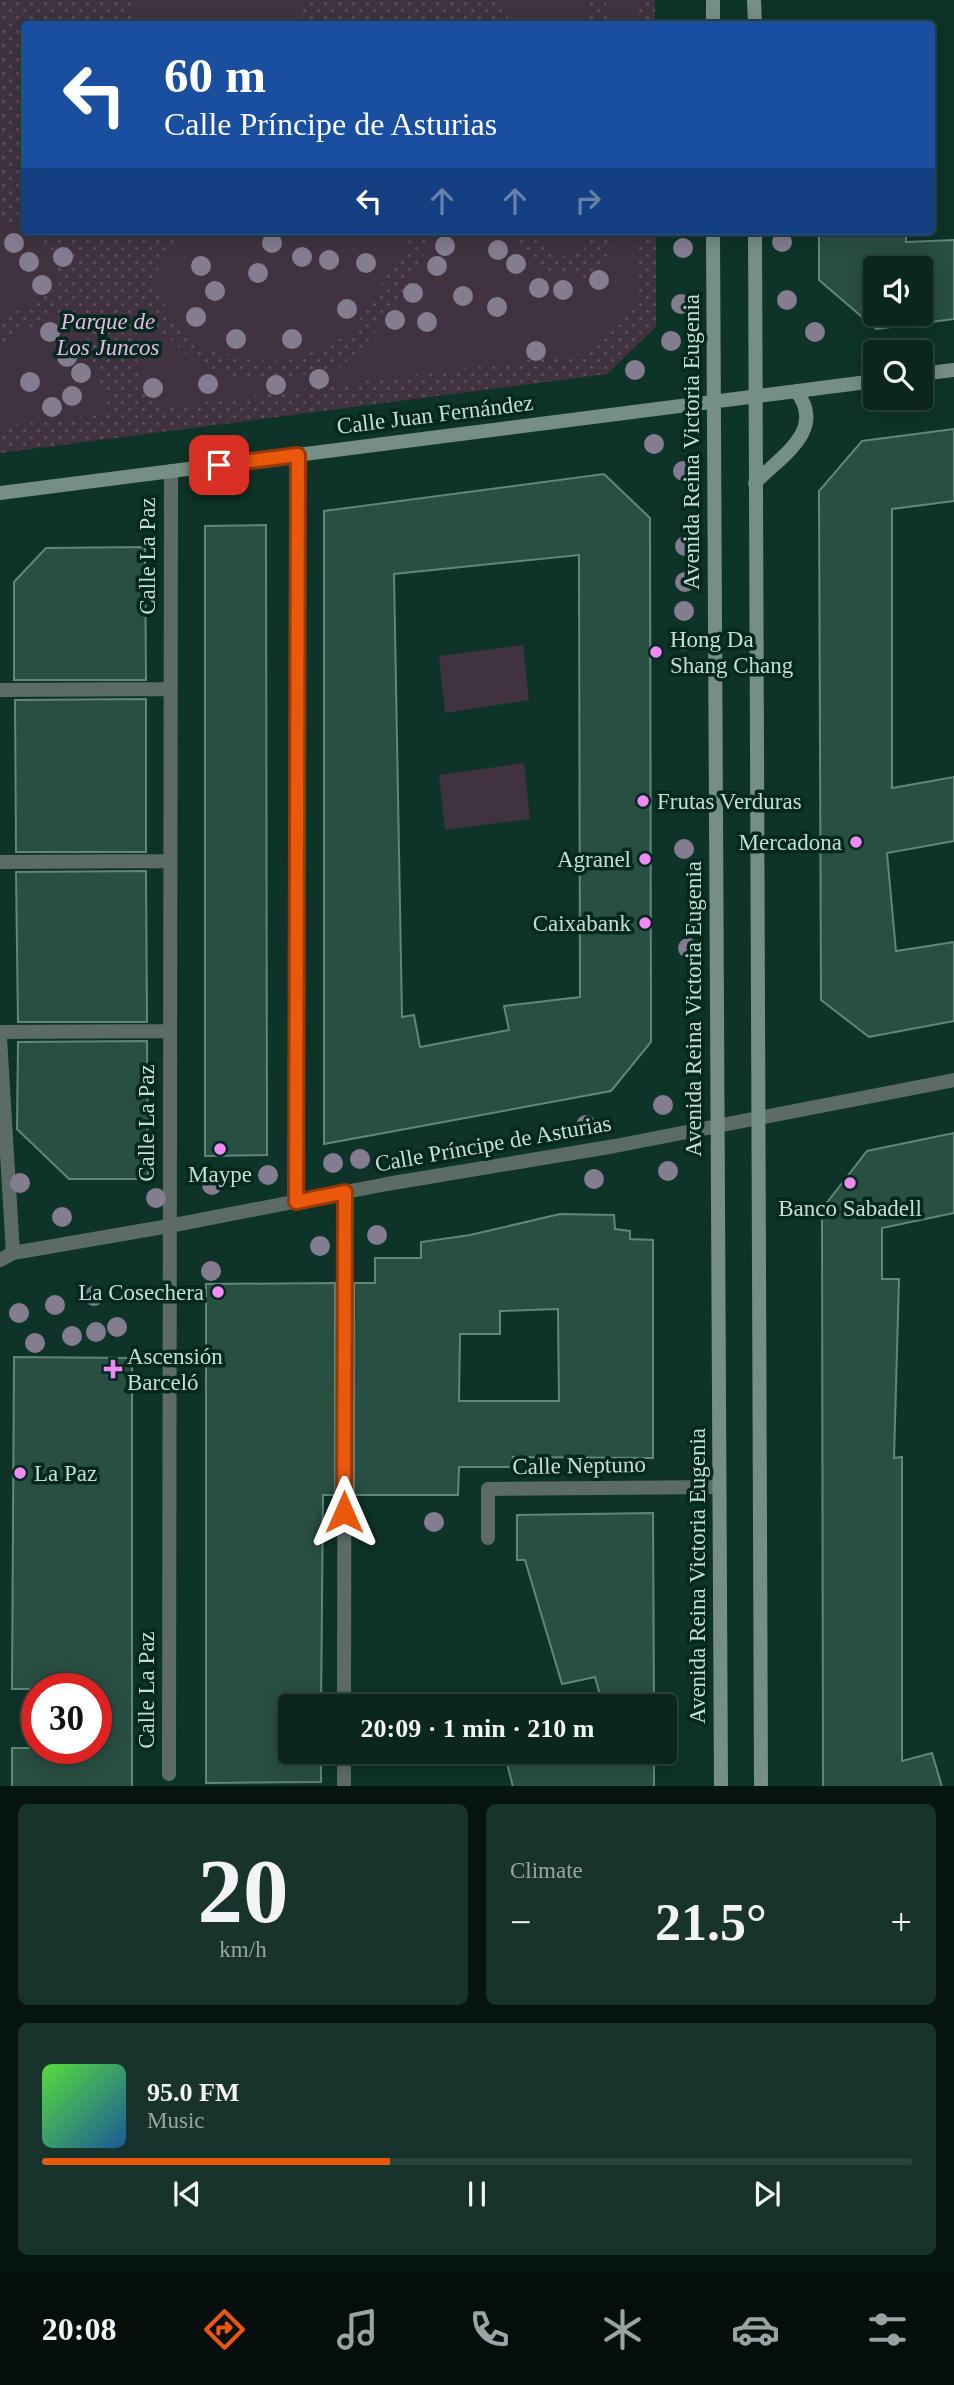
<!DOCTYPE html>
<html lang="en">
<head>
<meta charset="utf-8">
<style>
  body { margin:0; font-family:Georgia,serif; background:#18322c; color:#f1f3f6; height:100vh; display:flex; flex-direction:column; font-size:26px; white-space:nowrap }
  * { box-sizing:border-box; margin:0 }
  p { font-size:23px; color:#99a5a4 }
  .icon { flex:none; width:38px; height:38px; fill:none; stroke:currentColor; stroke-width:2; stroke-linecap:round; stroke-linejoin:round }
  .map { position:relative; height:1786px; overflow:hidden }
  .drawer { display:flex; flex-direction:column; gap:18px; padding:18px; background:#061511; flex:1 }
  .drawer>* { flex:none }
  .top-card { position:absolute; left:21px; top:21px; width:914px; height:214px; border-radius:7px; box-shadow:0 4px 18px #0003,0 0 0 2px #2a433d; background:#1a4fa0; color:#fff; overflow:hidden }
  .buttons { position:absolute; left:863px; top:256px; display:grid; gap:14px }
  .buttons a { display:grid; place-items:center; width:70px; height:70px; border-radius:7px; background:#0a261f; box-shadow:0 4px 18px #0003,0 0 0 2px #2a433d; font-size:35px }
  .speed { position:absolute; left:21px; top:1673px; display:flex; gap:14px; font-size:35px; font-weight:700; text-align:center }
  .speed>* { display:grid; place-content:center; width:91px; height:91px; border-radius:50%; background:#0a261f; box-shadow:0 4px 18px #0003,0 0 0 2px #2a433d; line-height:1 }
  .speed .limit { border:10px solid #d22; background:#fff; color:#111 }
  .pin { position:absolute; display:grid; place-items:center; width:60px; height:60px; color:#fff; margin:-30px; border-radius:14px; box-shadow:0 4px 10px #0006 }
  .me { position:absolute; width:77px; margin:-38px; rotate:0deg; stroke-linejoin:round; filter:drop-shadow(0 0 5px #0008) }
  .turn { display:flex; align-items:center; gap:24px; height:147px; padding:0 28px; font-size:32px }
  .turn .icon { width:91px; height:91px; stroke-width:2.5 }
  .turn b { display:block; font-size:49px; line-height:60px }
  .lanes { display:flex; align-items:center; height:66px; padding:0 28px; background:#0003; justify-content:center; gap:35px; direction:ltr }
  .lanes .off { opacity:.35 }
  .big { font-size:52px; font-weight:700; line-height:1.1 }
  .drawer .widget { flex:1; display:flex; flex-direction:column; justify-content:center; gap:10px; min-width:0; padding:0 24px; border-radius:10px; background:#18322c }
  .drawer .dial { align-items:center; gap:0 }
  .dial b { font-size:91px; line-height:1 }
  .song { display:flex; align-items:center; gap:21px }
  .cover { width:84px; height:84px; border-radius:10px; background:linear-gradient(135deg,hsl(110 70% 55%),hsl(210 70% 35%)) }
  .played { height:7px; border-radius:4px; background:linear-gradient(90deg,#ea580c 40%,#2a433d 40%) }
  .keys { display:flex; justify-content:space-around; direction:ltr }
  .heat { display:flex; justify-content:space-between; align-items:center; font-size:38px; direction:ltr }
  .drawer .tiles { flex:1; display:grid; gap:18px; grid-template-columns:1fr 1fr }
  .widget:last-child { grid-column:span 2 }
  .trip { position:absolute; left:278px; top:1694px; width:399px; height:70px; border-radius:7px; background:#0a261f; box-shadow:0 4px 18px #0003,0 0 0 2px #2a433d; font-weight:700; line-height:70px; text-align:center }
  .tabs { display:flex; height:112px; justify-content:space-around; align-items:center; background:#040f0c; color:#99a5a4 }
  .tabs .icon { width:49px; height:49px }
  .tabs .current { color:#ea580c }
  .tabs b { font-size:32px; color:#f1f3f6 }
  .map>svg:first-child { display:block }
</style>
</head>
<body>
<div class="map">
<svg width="954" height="1787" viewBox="0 0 954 1787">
  <defs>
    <pattern id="grass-dots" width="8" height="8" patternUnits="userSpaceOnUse" patternTransform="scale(1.75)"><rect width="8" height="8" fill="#413240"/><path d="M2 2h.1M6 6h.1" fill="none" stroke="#5b4f5b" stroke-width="1.8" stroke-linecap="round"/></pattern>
  </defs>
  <rect width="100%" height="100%" fill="#0e3329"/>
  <path fill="url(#grass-dots)" d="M0 0H655V24H24V231H656V327L607 374 0 453Z"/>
  <path fill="#413240" d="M130 0H300L297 24H135Z
    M507 0H588L589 24H508Z
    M606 0H638L639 24H608Z
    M0 223 24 228V231H28L58 268 59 288 0 320Z
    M193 231C215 231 252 227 272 231 295 235 295 242 320 231H415L353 330 327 347 285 361 247 360 206 347 174 317 150 283 180 235Z
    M435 231H504C534 267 541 274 589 278 600 265 616 248 617 231H636L635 308 592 352 159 408C134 383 137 367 137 333L146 327 170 339 200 366 238 380 293 377 341 367 368 341 403 296Z
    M530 231H594L584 250 564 256 543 245Z
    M82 317 93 366 110 414 0 426V348L46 318Z
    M523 645 529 700 445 713 439 656Z
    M524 763 530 819 445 830 439 775Z"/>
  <path fill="#294e42" stroke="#61867a" stroke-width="2" fill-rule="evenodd" d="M819 231H906V242L954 240V319L876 329 819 280ZM875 268H920V313H875Z
    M954 429V501L892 509V788L954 777V841L887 853 896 951 954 942V1021L869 1037 821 1000 819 491 862 441Z
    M604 474 650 518 651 1042 611 1091 324 1144V511ZM579 555 580 997 504 1006 509 1030 420 1047 414 1015 402 1017 394 574Z
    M266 525 267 1155 205 1156V526Z
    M145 547 146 680H14V582L46 548Z
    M146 699V852H16L15 700Z
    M146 871 147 1022H18L16 872Z
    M147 1041 148 1179H69L17 1129 18 1042Z
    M954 1133V1213L882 1228V1279H899L894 1458 902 1457V1761L932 1753 942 1787H823L822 1209 867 1151Z
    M560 1214 614 1215 615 1229 630 1231V1239L653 1240V1458L513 1457 512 1467H459L458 1495H354V1283H375V1258H421V1242L470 1235ZM558 1309 559 1401H459L460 1334H500V1311Z
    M335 1283V1495H323L321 1706H290V1752H321V1782L206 1783V1284Z
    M14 1357 132 1358V1787H12V1748H96V1689H12Z
    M653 1513 654 1706H603L595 1677 562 1684 525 1560H517V1515Z
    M504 1752H654V1787H513Z"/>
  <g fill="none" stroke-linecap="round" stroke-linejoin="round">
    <path stroke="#5c6b66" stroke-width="14" d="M0 690 169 689
      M0 862 169 861
      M0 1032 169 1031
      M0 1038 13 1253
      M296 1201 298 455
      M0 1260 13 1253 169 1226 387 1184 615 1146 954 1080
      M488 1538V1489L719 1487
      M344 1706 345 1192
      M169 1774 171 471
      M344 1787V1752"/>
    <path stroke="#768f86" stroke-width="14" d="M713 0V24
      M754 0 755 24
      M713 231 721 1787
      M755 231 761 1787
      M920 374 954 370
      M755 483C778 458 828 431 796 391
      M0 493 875 381"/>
  </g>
  <g fill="#847d90">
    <circle cx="782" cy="242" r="10"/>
    <circle cx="14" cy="243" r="10"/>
    <circle cx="272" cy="243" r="10"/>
    <circle cx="445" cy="246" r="10"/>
    <circle cx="683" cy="248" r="10"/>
    <circle cx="498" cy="250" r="10"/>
    <circle cx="63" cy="257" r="10"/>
    <circle cx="302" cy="257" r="10"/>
    <circle cx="329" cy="260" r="10"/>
    <circle cx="29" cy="262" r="10"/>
    <circle cx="366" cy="263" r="10"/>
    <circle cx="516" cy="264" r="10"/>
    <circle cx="201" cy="266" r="10"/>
    <circle cx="437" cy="266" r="10"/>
    <circle cx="258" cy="273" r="10"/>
    <circle cx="599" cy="280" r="10"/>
    <circle cx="42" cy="285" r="10"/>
    <circle cx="539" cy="288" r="10"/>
    <circle cx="563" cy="290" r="10"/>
    <circle cx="215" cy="291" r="10"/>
    <circle cx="413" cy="293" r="10"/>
    <circle cx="463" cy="296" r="10"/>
    <circle cx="787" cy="300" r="10"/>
    <circle cx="681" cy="304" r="10"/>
    <circle cx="497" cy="307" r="10"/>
    <circle cx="347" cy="309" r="10"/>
    <circle cx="196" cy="317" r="10"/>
    <circle cx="395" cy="320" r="10"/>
    <circle cx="427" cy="322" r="10"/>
    <circle cx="50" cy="332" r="10"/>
    <circle cx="815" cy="332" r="10"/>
    <circle cx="236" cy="339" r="10"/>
    <circle cx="292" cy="339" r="10"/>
    <circle cx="671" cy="341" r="10"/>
    <circle cx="536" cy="351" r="10"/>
    <circle cx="67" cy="357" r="10"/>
    <circle cx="635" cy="370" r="10"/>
    <circle cx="81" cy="373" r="10"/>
    <circle cx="319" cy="379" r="10"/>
    <circle cx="30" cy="382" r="10"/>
    <circle cx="208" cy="384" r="10"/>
    <circle cx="276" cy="385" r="10"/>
    <circle cx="153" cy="388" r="10"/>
    <circle cx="72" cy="396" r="10"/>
    <circle cx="52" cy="407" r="10"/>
    <circle cx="654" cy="444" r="10"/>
    <circle cx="683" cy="471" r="10"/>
    <circle cx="685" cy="546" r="10"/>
    <circle cx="685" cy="582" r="10"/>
    <circle cx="684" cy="611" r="10"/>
    <circle cx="683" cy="641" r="10"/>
    <circle cx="684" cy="849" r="10"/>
    <circle cx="688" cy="948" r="10"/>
    <circle cx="663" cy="1105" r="10"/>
    <circle cx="586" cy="1125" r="10"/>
    <circle cx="360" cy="1159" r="10"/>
    <circle cx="333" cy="1163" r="10"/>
    <circle cx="668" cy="1171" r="10"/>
    <circle cx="268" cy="1175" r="10"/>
    <circle cx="594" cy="1179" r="10"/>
    <circle cx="20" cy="1183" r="10"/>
    <circle cx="212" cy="1185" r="10"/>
    <circle cx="156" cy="1198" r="10"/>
    <circle cx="62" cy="1217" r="10"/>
    <circle cx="377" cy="1235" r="10"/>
    <circle cx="320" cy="1246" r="10"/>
    <circle cx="211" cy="1271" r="10"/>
    <circle cx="94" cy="1296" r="10"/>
    <circle cx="55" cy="1305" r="10"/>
    <circle cx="19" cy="1313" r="10"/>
    <circle cx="117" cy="1327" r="10"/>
    <circle cx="96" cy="1332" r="10"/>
    <circle cx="72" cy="1336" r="10"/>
    <circle cx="35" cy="1343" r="10"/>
    <circle cx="434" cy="1522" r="10"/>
  </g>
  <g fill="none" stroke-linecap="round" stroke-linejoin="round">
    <g stroke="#983908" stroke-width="18">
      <path id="route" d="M219 465 298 455 296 1202 345 1192 344 1512"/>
    </g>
    <use href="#route" stroke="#ea580c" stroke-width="12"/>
  </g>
  <g fill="#f28af3" stroke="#03291f" stroke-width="2.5">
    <circle cx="656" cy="652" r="7"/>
    <circle cx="643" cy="801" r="7"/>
    <circle cx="856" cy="842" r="7"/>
    <circle cx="645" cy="859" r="7"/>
    <circle cx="645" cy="923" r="7"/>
    <circle cx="220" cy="1149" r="7"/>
    <circle cx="850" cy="1183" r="7"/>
    <circle cx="218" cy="1292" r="7"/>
    <path d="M109.5 1358.5h7v7h7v7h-7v7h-7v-7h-7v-7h7z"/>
    <circle cx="20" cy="1473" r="7"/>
  </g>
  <g text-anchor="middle" stroke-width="7" stroke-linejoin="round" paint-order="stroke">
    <g font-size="23" font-style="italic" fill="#e5b9e4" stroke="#03291f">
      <text x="108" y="329">Parque de<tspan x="108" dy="26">Los Juncos</tspan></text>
    </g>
    <g font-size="23" fill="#c9ddd6" stroke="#03291f">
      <text transform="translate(435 414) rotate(-7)" y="8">Calle Juan Fernández</text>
      <text transform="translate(691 442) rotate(-90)" y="8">Avenida Reina Victoria Eugenia</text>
      <text transform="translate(147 556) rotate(-90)" y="8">Calle La Paz</text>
      <text transform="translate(693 1009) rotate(-90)" y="8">Avenida Reina Victoria Eugenia</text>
      <text transform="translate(146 1123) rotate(-90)" y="8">Calle La Paz</text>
      <text transform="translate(493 1143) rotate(-10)" y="8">Calle Príncipe de Asturias</text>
      <text transform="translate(579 1465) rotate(-1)" y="8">Calle Neptuno</text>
      <text transform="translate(697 1576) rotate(-90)" y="8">Avenida Reina Victoria Eugenia</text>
      <text transform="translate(146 1690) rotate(-90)" y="8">Calle La Paz</text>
    </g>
    <g font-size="23" fill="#c9ddd6" stroke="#03291f" text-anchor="start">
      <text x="670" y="647">Hong Da<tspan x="670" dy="26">Shang Chang</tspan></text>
      <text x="657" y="809">Frutas Verduras</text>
      <text x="842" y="850" text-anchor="end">Mercadona</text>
      <text x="631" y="867" text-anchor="end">Agranel</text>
      <text x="631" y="931" text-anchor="end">Caixabank</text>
      <text x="220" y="1182" text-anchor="middle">Maype</text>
      <text x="850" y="1216" text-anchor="middle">Banco Sabadell</text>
      <text x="204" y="1300" text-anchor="end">La Cosechera</text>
      <text x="127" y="1364">Ascensión<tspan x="127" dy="26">Barceló</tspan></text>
      <text x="34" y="1481">La Paz</text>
    </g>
  </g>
</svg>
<div class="buttons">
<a><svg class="icon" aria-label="sound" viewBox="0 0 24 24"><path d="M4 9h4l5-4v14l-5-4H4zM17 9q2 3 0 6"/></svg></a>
<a><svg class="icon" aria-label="search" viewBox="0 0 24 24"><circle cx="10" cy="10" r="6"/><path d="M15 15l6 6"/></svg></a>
</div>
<div class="speed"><div class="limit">30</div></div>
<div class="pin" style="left:219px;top:465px;background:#d93025"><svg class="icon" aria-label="arrive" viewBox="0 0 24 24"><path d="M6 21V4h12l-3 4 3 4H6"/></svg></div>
<svg class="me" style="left:344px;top:1512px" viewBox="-20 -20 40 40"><path d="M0-17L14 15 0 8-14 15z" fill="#ea580c" stroke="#fff" stroke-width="4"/></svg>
<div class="trip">20:09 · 1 min · 210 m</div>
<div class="top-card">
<div class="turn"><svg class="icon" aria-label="left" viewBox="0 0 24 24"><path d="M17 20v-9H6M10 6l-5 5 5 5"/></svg><div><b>60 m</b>Calle Príncipe de Asturias</div></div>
<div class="lanes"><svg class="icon" aria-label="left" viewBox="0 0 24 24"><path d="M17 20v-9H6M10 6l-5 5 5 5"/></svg><svg class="icon off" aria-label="ahead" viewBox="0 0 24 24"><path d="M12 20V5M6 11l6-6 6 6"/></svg><svg class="icon off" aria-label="ahead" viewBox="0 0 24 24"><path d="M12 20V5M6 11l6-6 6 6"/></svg><svg class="icon off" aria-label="right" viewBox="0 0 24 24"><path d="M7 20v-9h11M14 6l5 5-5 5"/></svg></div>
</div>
</div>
<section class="drawer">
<div class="tiles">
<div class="widget dial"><b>20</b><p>km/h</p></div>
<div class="widget"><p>Climate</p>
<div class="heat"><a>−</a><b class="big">21.5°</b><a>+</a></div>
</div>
<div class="widget">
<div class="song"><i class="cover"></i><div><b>95.0 FM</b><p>Music</p></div></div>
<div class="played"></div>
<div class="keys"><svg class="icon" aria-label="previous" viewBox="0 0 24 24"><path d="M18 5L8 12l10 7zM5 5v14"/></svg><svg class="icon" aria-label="pause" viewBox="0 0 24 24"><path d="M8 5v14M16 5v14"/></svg><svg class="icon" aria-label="next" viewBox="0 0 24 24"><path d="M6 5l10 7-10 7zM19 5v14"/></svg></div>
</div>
</div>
</section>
<nav class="tabs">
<b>20:08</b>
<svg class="icon current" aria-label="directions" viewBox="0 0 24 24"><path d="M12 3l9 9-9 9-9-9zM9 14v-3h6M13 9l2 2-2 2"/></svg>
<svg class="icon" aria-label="music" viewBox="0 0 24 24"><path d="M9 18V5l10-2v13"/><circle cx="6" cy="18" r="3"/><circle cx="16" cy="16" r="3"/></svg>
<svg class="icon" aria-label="phone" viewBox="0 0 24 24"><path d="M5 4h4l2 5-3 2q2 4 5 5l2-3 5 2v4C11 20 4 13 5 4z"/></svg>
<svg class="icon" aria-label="climate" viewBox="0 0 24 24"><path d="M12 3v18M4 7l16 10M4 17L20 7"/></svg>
<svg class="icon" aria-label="car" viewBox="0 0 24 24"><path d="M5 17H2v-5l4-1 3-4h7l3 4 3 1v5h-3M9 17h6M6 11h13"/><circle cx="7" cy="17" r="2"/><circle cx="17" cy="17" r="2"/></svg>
<svg class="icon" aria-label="filters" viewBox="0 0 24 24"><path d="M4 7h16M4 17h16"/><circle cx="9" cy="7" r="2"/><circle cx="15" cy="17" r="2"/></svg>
</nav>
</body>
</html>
